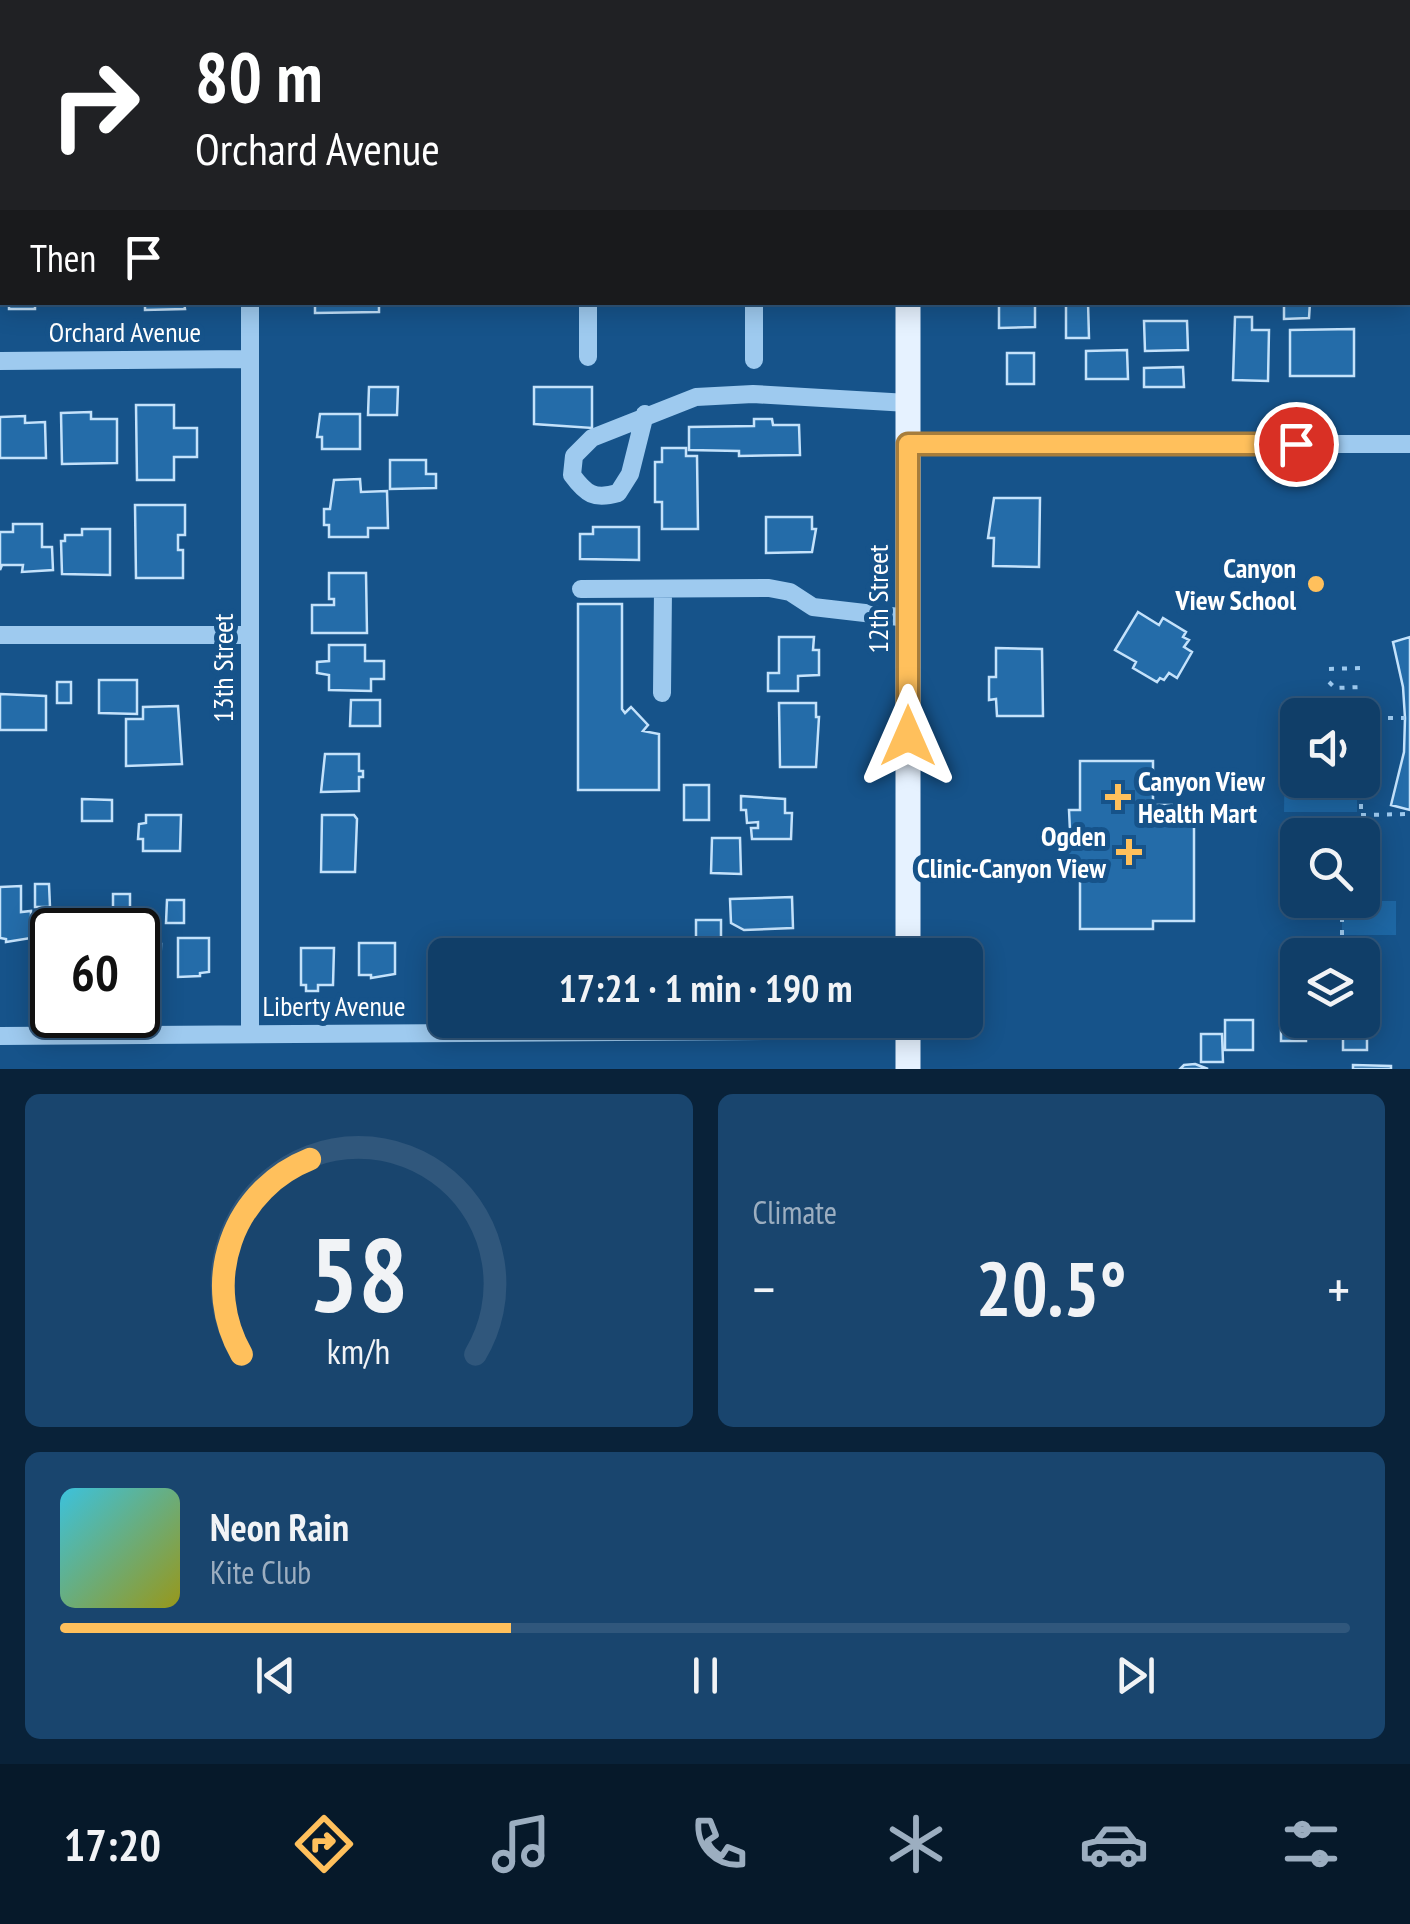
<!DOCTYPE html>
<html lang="en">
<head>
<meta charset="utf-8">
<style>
  body { margin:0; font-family:"PT Sans Narrow",sans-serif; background:#19456e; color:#f1f3f6; height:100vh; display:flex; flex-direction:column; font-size:38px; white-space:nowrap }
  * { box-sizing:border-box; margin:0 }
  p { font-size:32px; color:#9caec0 }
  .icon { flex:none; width:55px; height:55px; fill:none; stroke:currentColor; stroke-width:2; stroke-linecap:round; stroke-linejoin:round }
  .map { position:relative; height:1069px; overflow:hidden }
  .side { display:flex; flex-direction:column; gap:25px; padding:25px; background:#092239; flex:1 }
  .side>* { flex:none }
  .top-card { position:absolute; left:0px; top:0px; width:1410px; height:305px; box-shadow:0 5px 25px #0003,0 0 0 2px #30577c; background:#202124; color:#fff; overflow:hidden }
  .fabs { position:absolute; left:1280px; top:698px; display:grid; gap:20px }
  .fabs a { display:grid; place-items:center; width:100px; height:100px; border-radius:15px; background:#103e68; box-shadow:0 5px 25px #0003,0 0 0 2px #30577c; font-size:50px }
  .speed { position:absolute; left:30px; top:908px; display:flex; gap:20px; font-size:50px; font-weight:700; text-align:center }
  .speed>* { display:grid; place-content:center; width:130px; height:130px; border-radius:50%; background:#103e68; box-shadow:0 5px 25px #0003,0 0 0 2px #30577c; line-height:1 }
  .speed .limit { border:5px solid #111; border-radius:15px; background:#fff; color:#111 }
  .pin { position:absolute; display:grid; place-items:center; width:85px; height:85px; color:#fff; margin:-42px; border:5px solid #fff; border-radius:50%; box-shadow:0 2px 10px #0007 }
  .me { position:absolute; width:110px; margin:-55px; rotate:0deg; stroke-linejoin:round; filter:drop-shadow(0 0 8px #0008) }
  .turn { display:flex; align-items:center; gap:35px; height:210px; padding:0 30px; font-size:45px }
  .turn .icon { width:130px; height:130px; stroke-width:2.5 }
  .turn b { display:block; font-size:70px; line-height:85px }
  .then { display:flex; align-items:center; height:95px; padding:0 30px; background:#0003; gap:20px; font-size:38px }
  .big { font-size:75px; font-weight:800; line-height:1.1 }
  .side .card { flex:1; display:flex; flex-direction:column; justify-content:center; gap:15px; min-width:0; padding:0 35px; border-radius:15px; background:#19456e }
  .side .dial { align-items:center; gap:0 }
  .dial svg { height:260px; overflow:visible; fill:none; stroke:#30577c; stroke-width:7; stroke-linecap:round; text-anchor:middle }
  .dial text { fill:#f1f3f6; stroke:none }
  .song { display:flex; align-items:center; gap:30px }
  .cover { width:120px; height:120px; border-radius:15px; background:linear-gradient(135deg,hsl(190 70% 55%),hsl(60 70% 35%)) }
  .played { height:10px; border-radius:5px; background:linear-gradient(90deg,#ffc05c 35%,#30577c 35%) }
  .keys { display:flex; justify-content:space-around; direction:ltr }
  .heat { display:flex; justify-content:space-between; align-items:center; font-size:55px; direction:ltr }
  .side .tiles { flex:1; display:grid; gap:25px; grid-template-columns:1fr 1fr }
  .card:last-child { grid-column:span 2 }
  .trip { position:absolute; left:428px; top:938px; width:555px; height:100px; border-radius:15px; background:#103e68; box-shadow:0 5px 25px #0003,0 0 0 2px #30577c; font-weight:800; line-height:100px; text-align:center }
  .tab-bar { display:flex; height:160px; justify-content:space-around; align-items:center; background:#06192a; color:#9caec0 }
  .tab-bar .icon { width:70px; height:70px }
  .tab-bar .on { color:#ffc05c }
  .tab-bar b { font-size:45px; color:#f1f3f6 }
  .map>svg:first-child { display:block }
</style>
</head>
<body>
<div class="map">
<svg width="1410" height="1069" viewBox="0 0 1410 1069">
  <rect width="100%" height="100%" fill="#16538a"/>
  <path fill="#1e67a4" d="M1285 744H1297L1298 780H1357V812H1284Z
    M1342 901H1396V935H1342Z"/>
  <path fill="#246ca9" stroke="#c4e2fb" stroke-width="2.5" d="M633 0H673V2H633Z
    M978 0H1019V2H978Z
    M1167 0H1237V2H1167Z
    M1264 0H1331V2H1264Z
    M0 69H2V109H0Z
    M1408 130H1410V186H1408Z
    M9 302H35V309H9Z
    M145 302H184L185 309 145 310Z
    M315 302H379V312L315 313Z
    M999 302H1035V327L999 328Z
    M1066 302H1088L1089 338H1066Z
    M1284 302H1310L1309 318 1284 319Z
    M1235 317H1252V330H1269L1268 381 1233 380Z
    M1144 321H1187L1188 350 1145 351Z
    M1354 329V376H1290V330Z
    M1127 350 1128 379H1086V351Z
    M1007 353H1034V384H1007Z
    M1183 367 1184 387H1144V368Z
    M369 387H398L397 415H368Z
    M534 387H592V428L534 424Z
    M136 405H174V428H197V457H174V480H137Z
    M91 412V419H117V463L62 464 61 413Z
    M320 414H360V449H322V437H317Z
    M25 416V423L45 422 46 458H0V417Z
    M754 419H772L773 425H799L800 455 739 456V451L689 450V427L754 426Z
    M662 448H686V456H697L698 529H662V502H655V462H662Z
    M390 460H426V474H436V488L390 489Z
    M360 479 361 492 387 491 388 528H368V537H329V525H324V509H330L334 480Z
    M994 498H1040L1039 567 993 566 994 538H988Z
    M135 505H185V535H178V550H183V578H136Z
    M766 517H812V529H816L812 552 766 553Z
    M13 524H42V547H52L53 570 22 572 23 565H2L0 570V532H13Z
    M593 527H639V560L580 559V534H593Z
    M82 529H110V575L62 574 61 541H65V535H82Z
    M329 573H366L367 633H312V605H334V599H329Z
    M578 604H622V709L625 713 631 707 648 725 643 731 659 734V790H578Z
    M1138 612 1159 625 1163 618 1186 632 1183 637 1189 640 1184 647 1192 652 1177 678 1169 673 1164 680 1160 678 1157 682 1133 668 1136 662 1115 650Z
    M779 637H814L813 650H819V675L798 676V691H768V673H779Z
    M1410 637V810L1391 805 1404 752 1405 718 1403 687 1393 642Z
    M329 645H365V661H384V679H371V691L329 690V675L317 673V662L329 661Z
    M996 648 1042 649 1043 716H997L996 699 989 700V677H996Z
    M99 680H137V714L99 713Z
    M57 682H71V703H57Z
    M0 694 46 696V730H0Z
    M351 700H380V726H350Z
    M779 703H816V717H819L816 767H780Z
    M1283 704H1314V715H1298V744H1282Z
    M178 706 182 764 126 766V719H143V707Z
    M325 754H359V771H363V777H359V791L321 792Z
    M1080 761H1153V805H1194V921H1153V929H1080V874H1069L1065 844V831H1070L1069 810H1080Z
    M684 785H709V820H684Z
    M741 796 785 799V813H792L791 839H752L751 828H758V822L747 823 746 810H741Z
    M82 799 112 800V821H82Z
    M146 815H181L180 851H143V839H138L139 824 146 823Z
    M322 815H354L357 819 355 872H321Z
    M712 838H740L741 874 711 873Z
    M35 884H49L50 907H35Z
    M21 886V912L31 911V938L6 942V939L0 938V887Z
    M113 894H130V918H113Z
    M792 897 793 928 744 930 731 923 730 899Z
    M167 900H184V923H166Z
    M49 908H73V930H52L49 934Z
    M696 920H721V945H696Z
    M178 938H209V972L200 973V976L178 977Z
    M617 941V955H582V942Z
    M359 943H395V974L371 978V975H359Z
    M138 944H161L160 973 138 975Z
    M301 948H334L333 985H318V991H306V985H301Z
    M1286 1004H1298V1020H1306V1041H1281V1016H1286Z
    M1225 1020H1253V1050H1225Z
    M1343 1025H1367V1050H1343Z
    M1201 1034H1222L1223 1062H1201Z
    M1195 1064 1208 1069H1180L1184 1065Z
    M1353 1065 1391 1066V1069H1353Z"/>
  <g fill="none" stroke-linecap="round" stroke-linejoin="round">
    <path stroke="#9ecaef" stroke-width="4" stroke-dasharray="5 8" stroke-linecap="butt" d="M1329 669 1362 668
      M1329 682 1335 688 1362 687
      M1362 715V699
      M1362 718H1405
      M1361 815 1410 814
      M1361 835V780
      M1342 935V901L1361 900"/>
    <path stroke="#9ecaef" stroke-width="18" d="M250 0V2
      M588 302V357
      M754 360V302
      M0 361 250 359
      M645 414 630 474 618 493C594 500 586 494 572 475L574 456 592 438 696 397 753 394 908 403
      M908 444H1410
      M581 589 769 588 790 592 813 607 908 618
      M0 635H250
      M662 693 663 589
      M250 1034V302
      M0 1036 908 1030"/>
    <path stroke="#e6f2ff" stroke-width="25" d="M908 0V2
      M908 302V955
      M908 1020V1069"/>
  </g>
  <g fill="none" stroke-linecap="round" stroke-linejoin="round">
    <g stroke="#a67d3c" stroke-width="25">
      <path id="route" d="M908 736V444H1296"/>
    </g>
    <use href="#route" stroke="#ffc05c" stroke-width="18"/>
  </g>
  <g fill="#ffc05c" stroke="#16538a" stroke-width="4">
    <circle cx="1316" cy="584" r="10"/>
    <path d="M1113 782h10v10h10v10h-10v10h-10v-10h-10v-10h10z"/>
    <path d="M1124 837h10v10h10v10h-10v10h-10v-10h-10v-10h10z"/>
  </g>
  <g text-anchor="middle" stroke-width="10" stroke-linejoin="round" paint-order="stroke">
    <g font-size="28" fill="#fff" stroke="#16538a">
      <text x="125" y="342">Orchard Avenue</text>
      <text transform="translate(878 599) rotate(-90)" y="10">12th Street</text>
      <text transform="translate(223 668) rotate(-90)" y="10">13th Street</text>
      <text x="334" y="1016">Liberty Avenue</text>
    </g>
    <g font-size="28" font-weight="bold" fill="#fff" stroke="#16538a" text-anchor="end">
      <text x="1296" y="578">Canyon<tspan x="1296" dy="32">View School</tspan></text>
      <text x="1138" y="791" text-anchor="start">Canyon View<tspan x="1138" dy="32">Health Mart</tspan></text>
      <text x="1106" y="846">Ogden<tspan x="1106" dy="32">Clinic-Canyon View</tspan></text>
    </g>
  </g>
</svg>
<div class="fabs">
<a><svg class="icon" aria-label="sound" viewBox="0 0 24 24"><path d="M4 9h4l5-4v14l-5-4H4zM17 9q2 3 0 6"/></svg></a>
<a><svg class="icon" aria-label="search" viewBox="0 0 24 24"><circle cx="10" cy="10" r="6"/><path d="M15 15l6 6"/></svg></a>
<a><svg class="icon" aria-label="layers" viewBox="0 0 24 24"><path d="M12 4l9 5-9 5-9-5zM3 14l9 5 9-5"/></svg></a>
</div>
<div class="speed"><div class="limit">60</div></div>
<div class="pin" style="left:1296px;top:444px;background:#d93025"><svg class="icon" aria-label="arrive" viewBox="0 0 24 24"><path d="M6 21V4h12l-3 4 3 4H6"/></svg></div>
<svg class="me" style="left:908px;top:736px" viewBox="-20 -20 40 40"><path d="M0-17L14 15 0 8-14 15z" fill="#ffc05c" stroke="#fff" stroke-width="4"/></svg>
<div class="trip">17:21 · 1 min · 190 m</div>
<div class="top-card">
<div class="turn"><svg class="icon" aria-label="right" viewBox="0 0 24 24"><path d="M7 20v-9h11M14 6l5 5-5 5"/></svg><div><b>80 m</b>Orchard Avenue</div></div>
<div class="then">Then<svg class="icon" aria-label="arrive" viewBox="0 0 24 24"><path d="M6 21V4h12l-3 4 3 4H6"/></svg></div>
</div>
</div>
<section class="side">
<div class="tiles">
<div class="card dial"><svg viewBox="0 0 100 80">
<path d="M14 69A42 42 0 1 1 86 69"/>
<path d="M14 69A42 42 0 0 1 35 9" stroke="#ffc05c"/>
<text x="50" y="56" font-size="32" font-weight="700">58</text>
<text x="50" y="72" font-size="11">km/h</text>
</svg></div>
<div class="card"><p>Climate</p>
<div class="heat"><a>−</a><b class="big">20.5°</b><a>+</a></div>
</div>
<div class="card">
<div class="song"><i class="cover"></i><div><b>Neon Rain</b><p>Kite Club</p></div></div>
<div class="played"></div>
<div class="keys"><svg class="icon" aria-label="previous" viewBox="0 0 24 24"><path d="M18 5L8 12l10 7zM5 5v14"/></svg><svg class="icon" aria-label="pause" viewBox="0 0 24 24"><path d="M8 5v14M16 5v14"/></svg><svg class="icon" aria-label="next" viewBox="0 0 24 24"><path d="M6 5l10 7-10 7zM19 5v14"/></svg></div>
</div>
</div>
</section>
<nav class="tab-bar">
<b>17:20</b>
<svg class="icon on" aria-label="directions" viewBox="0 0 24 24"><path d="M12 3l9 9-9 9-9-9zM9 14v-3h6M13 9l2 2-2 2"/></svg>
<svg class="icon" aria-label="music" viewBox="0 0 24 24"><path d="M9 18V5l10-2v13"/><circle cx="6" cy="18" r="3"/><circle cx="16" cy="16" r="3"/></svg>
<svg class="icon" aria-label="phone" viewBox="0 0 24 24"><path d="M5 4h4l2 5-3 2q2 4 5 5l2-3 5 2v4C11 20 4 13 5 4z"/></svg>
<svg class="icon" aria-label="climate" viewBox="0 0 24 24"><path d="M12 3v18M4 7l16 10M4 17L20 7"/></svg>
<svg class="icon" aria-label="car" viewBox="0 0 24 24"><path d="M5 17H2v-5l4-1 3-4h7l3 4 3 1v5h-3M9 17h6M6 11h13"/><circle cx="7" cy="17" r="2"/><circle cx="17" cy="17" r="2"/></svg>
<svg class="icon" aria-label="filters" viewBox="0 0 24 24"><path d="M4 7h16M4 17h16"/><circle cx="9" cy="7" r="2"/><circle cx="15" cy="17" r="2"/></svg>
</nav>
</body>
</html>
